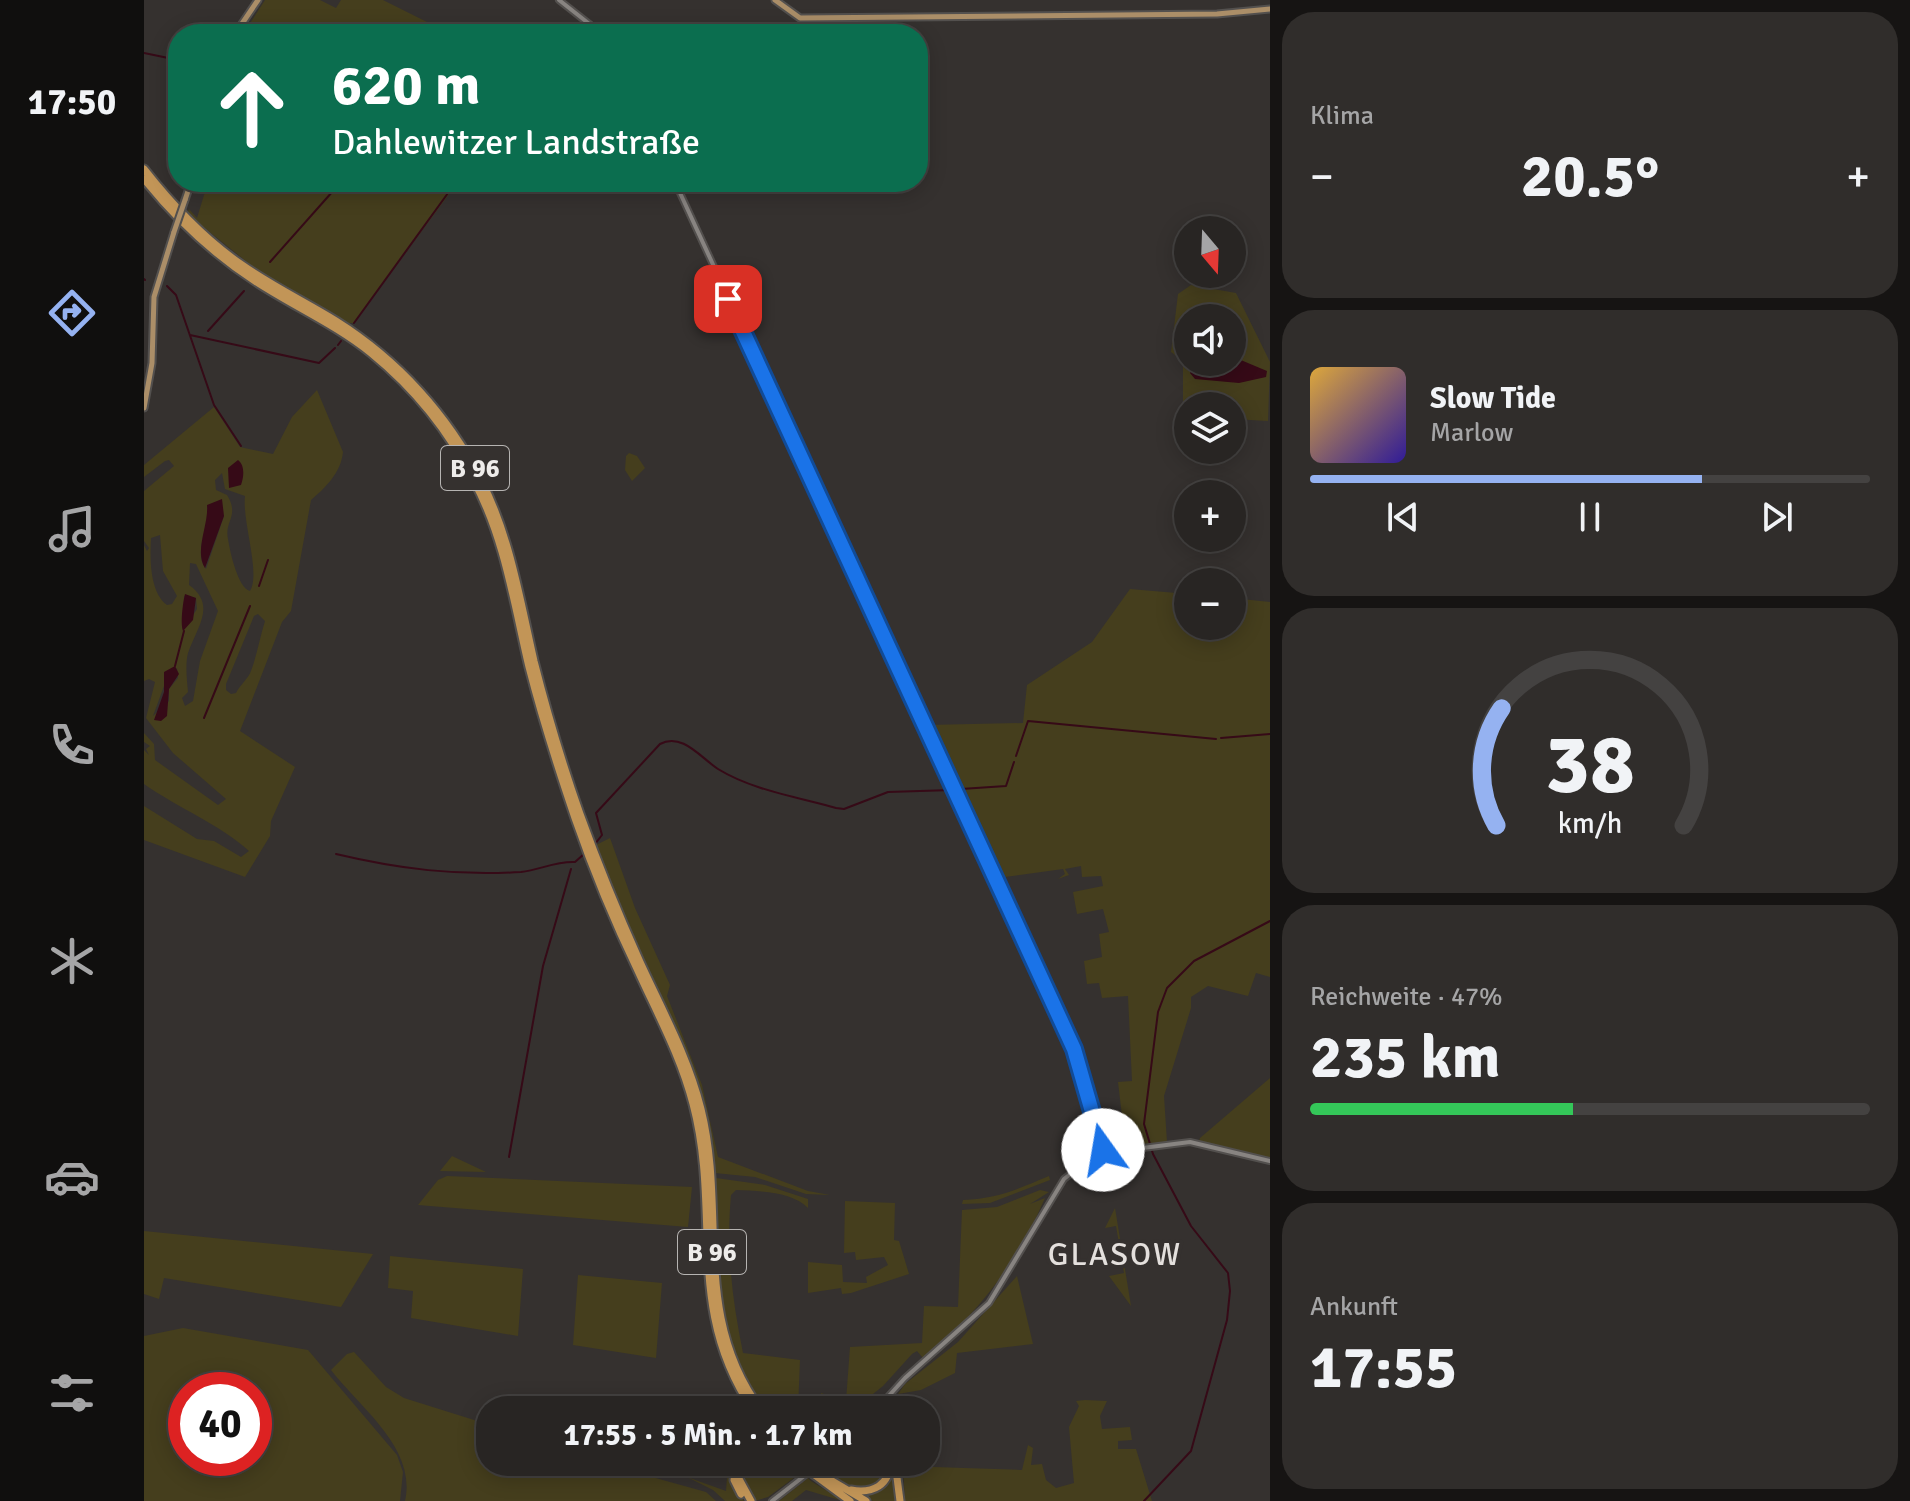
<!DOCTYPE html>
<html lang="de">
<head>
<meta charset="utf-8">
<style>
  body { margin:0; font-family:Signika,sans-serif; background:#302d2b; color:#f1f3f6; height:100vh; display:flex; flex-direction:column; font-size:30px; white-space:nowrap }
  * { box-sizing:border-box; margin:0 }
  p { font-size:26px; color:#a5a5a6 }
  .icon { flex:none; width:44px; height:44px; fill:none; stroke:currentColor; stroke-width:2; stroke-linecap:round; stroke-linejoin:round }
  .map { position:relative; flex:1; overflow:hidden }
  .details { display:flex; flex-direction:column; gap:12px; padding:12px; background:#161413; width:640px }
  .details>* { flex:none }
  .banner { position:absolute; left:24px; top:24px; width:760px; height:168px; border-radius:32px; box-shadow:0 4px 20px #0003,0 0 0 2px #444241; background:#0b6e4f; color:#fff; overflow:hidden }
  .needle { width:52px; rotate:161deg }
  .fabs { position:absolute; left:1030px; top:216px; display:grid; gap:16px }
  .fabs a { display:grid; place-items:center; width:72px; height:72px; border-radius:50%; background:#282523; box-shadow:0 4px 20px #0003,0 0 0 2px #444241; font-size:40px }
  .speed { position:absolute; left:24px; top:1372px; display:flex; gap:16px; font-size:40px; font-weight:700; text-align:center }
  .speed>* { display:grid; place-content:center; width:104px; height:104px; border-radius:50%; background:#282523; box-shadow:0 4px 20px #0003,0 0 0 2px #444241; line-height:1 }
  .speed .limit { border:12px solid #d22; background:#fff; color:#111 }
  .pin { position:absolute; display:grid; place-items:center; width:68px; height:68px; color:#fff; margin:-34px; border-radius:16px; box-shadow:0 4px 12px #0006 }
  .me { position:absolute; width:88px; margin:-44px; rotate:347deg; stroke-linejoin:round; filter:drop-shadow(0 0 6px #0008) }
  .turn { display:flex; align-items:center; gap:28px; height:168px; padding:0 32px; font-size:36px }
  .turn .icon { width:104px; height:104px; stroke-width:2.5 }
  .turn b { display:block; font-size:56px; line-height:68px }
  .big { font-size:60px; font-weight:800; line-height:1.1 }
  .details .tile { flex:1; display:flex; flex-direction:column; justify-content:center; gap:12px; min-width:0; padding:0 28px; border-radius:32px; background:#302d2b }
  .details .dial { align-items:center; gap:0 }
  .dial svg { height:208px; overflow:visible; fill:none; stroke:#444241; stroke-width:7; stroke-linecap:round; text-anchor:middle }
  .dial text { fill:#f1f3f6; stroke:none }
  .song { display:flex; align-items:center; gap:24px }
  .cover { width:96px; height:96px; border-radius:12px; background:linear-gradient(135deg,hsl(40 70% 55%),hsl(250 70% 35%)) }
  .played { height:8px; border-radius:4px; background:linear-gradient(90deg,#95b2f1 70%,#444241 70%) }
  .keys { display:flex; justify-content:space-around; direction:ltr }
  .heat { display:flex; justify-content:space-between; align-items:center; font-size:44px; direction:ltr }
  .charge { height:12px; border-radius:6px; background:linear-gradient(90deg,#34c759 47%,#444241 0) }
  .trip { position:absolute; left:332px; top:1396px; width:464px; height:80px; border-radius:32px; background:#282523; box-shadow:0 4px 20px #0003,0 0 0 2px #444241; font-weight:800; line-height:80px; text-align:center }
  main { display:flex; flex:1; min-height:0 }
  .menu { display:flex; flex-direction:column; width:144px; justify-content:space-around; align-items:center; background:#100f0e; color:#a5a5a6 }
  .menu .icon { width:56px; height:56px }
  .menu .on { color:#95b2f1 }
  .menu b { font-size:36px; color:#f1f3f6 }
  .map>svg:first-child { display:block }
</style>
</head>
<body>
<main>
<nav class="menu">
<b>17:50</b>
<svg class="icon on" aria-label="directions" viewBox="0 0 24 24"><path d="M12 3l9 9-9 9-9-9zM9 14v-3h6M13 9l2 2-2 2"/></svg>
<svg class="icon" aria-label="music" viewBox="0 0 24 24"><path d="M9 18V5l10-2v13"/><circle cx="6" cy="18" r="3"/><circle cx="16" cy="16" r="3"/></svg>
<svg class="icon" aria-label="phone" viewBox="0 0 24 24"><path d="M5 4h4l2 5-3 2q2 4 5 5l2-3 5 2v4C11 20 4 13 5 4z"/></svg>
<svg class="icon" aria-label="climate" viewBox="0 0 24 24"><path d="M12 3v18M4 7l16 10M4 17L20 7"/></svg>
<svg class="icon" aria-label="car" viewBox="0 0 24 24"><path d="M5 17H2v-5l4-1 3-4h7l3 4 3 1v5h-3M9 17h6M6 11h13"/><circle cx="7" cy="17" r="2"/><circle cx="17" cy="17" r="2"/></svg>
<svg class="icon" aria-label="filters" viewBox="0 0 24 24"><path d="M4 7h16M4 17h16"/><circle cx="9" cy="7" r="2"/><circle cx="15" cy="17" r="2"/></svg>
</nav>
<div class="map">
<svg width="1126" height="1501" viewBox="0 0 1126 1501">
  <rect width="100%" height="100%" fill="#35312f"/>
  <path fill="#453e1d" fill-rule="evenodd" d="M121 0H176L192 8 197 0H239L303 32 99 34Z
    M64 182H314L210 323H204L118 274 43 214 45 209 53 218Z
    M1047 285 1092 293 1126 362 1124 421 1088 419V406H1039V361L1027 352 1034 294ZM1044 318H1088V362H1044Z
    M173 390 199 452C197 473 181 488 167 500L147 611 138 622 96 731 151 767 127 821 126 836 101 877 0 840V806L53 839 70 841 97 857 105 851C77 825 34 808 0 784V750L5 755 2 749 6 746 0 742V733L10 744 11 760 74 805 82 799 29 753 2 718 11 682 5 679 0 681V545L3 551 5 548 0 541V491L30 466 25 460 21 461 0 477V465L70 407 96 447 129 454 148 417ZM78 473 81 489 101 496C98 522 117 573 106 591 94 588 86 552 84 539 80 521 96 516 83 495L72 490 71 480ZM63 506 80 516 62 569C48 552 67 526 63 506ZM16 535 19 571 33 596 28 604 23 605C5 592 6 556 7 538ZM46 563 52 564 74 611 56 661 49 701 41 706 38 698 44 692C43 680 41 665 44 653 53 627 73 605 45 585ZM40 596 52 598 53 609 39 631ZM114 614 121 621C116 637 113 655 107 671 104 679 96 685 92 693L87 694 82 690V684L110 616ZM33 668 34 678 25 689V701L9 716 20 686Z
    M485 453 493 456 501 468 488 481 481 470 482 456Z
    M986 589 1044 594V626H1088V598L1126 602V977L1112 973 1104 996 1064 986 1047 997V1008L1020 1096 1023 1142 988 1145 985 1116H978L974 1082 988 1081 984 996 958 998 955 983 943 984 940 961 958 957 955 934 965 932 959 909 933 914 929 892 959 886 957 876 938 877 937 866 921 869 925 875 914 879 921 874 919 869 853 878 843 856 845 851 841 850 783 725 879 723 883 685 948 642Z
    M466 838 491 908 526 985 523 996 558 1085 574 1157 664 1191 686 1195 662 1194 611 1177 571 1173C558 1054 491 955 452 845Z
    M1126 1078V1160L1055 1141 1056 1138Z
    M308 1156 342 1172 296 1171Z
    M303 1176 548 1187 544 1227 274 1205 294 1180Z
    M905 1176 906 1180 846 1203 818 1204 819 1200C856 1198 871 1190 905 1176Z
    M572 1178 621 1185 664 1199V1208C648 1191 614 1191 592 1190L587 1195C582 1250 588 1299 599 1353L656 1360 654 1410H621C571 1340 572 1260 572 1178Z
    M896 1190 905 1192 886 1204 901 1198C874 1261 834 1315 779 1358L773 1351 768 1354 739 1386 709 1410H676L677 1393 702 1401 706 1347 778 1343 780 1306 814 1307 818 1210 853 1207Z
    M701 1201 751 1203 750 1240 755 1241 765 1274 707 1293 698 1294 697 1288 664 1293V1262L698 1265 699 1282 723 1283 722 1277 744 1265 740 1257 712 1260 711 1252 700 1253Z
    M971 1208 987 1306 965 1276 980 1273 972 1226 961 1228Z
    M0 1231 229 1254 197 1307 20 1278 15 1299 0 1294Z
    M246 1256 379 1269 374 1336 267 1318 269 1291 244 1288Z
    M434 1275 518 1283 512 1358 429 1345Z
    M873 1276 889 1344 813 1353 811 1373 777 1390 754 1394 761 1384 814 1342Z
    M39 1328 164 1350 253 1455 259 1472 256 1501H0V1336ZM42 1390H110V1458H42Z
    M210 1352 242 1387 260 1398 346 1425V1462H454L562 1492 572 1501H261C273 1448 216 1408 187 1370L203 1354Z
    M941 1400 963 1401 956 1416 958 1429 986 1427 988 1440 974 1441V1449H992L1008 1501H761L759 1466 878 1470 884 1445 889 1448 887 1465 898 1464 902 1480 912 1488 930 1483 925 1427 935 1406 932 1401Z
    M591 1462 592 1489 600 1501H581L569 1490 543 1477 582 1491 584 1463Z
    M601 1462H646L658 1472 624 1497 611 1501 597 1477Z
    M683 1462H744L738 1482 714 1491 676 1468Z
    M747 1462 754 1501H729L716 1495 739 1487Z
    M664 1478 667 1481 699 1501 662 1490 648 1501H635Z"/>
  <path fill="#360a17" d="M1092 358 1123 371 1122 377 1095 383 1051 379 1046 373 1053 362H1088Z
    M94 460C101 465 100 477 97 485L85 488 84 468Z
    M78 499 80 516 61 568C50 551 65 524 63 505Z
    M41 594 52 598 49 620 39 631C36 624 39 602 41 594Z
    M31 666 35 674 25 689 23 716 17 721 10 720 20 692V672Z"/>
  <g fill="none" stroke-linecap="round" stroke-linejoin="round">
    <path stroke="#360a17" stroke-width="2" d="M0 53 34 60
      M126 262 197 182
      M0 279 1 280
      M23 286 32 295 70 405 97 446
      M210 323 312 182
      M64 331 100 291
      M46 335 175 363 191 348
      M194 345 197 341
      M115 586 124 560
      M31 666 40 631
      M60 718 106 606
      M1077 738 1126 734
      M872 756 884 721 1072 739
      M817 789 862 786 870 762
      M451 844 458 835 452 813 516 744C538 732 557 758 574 769 608 790 653 797 692 808L700 809 744 792 808 790
      M192 854C255 869 313 876 377 872 396 870 411 861 431 862L440 854
      M365 1157 399 966 427 869
      M1000 1501 1047 1451 1083 1320 1086 1291 1084 1273 1047 1226 1009 1154 1000 1124 1014 1012 1023 988 1050 961 1126 921"/>
    <g stroke="#53504e" stroke-width="8">
      <path id="minor" d="M415 0 458 34
        M531 182 930 1049 960 1153
        M732 1410 761 1378 845 1303 920 1179 943 1161 967 1152 1046 1142 1126 1161
        M628 1501 655 1480"/>
    </g>
    <g stroke="#53504e" stroke-width="9">
      <path id="major" d="M631 0 656 18 1073 14 1126 9
        M91 34 114 0
        M41 200 47 182
        M0 408 8 363 10 297 30 232"/>
    </g>
    <g stroke="#53504e" stroke-width="11">
      <path id="highway" d="M0 169C29 206 60 239 98 265 128 286 161 302 192 321 254 360 304 415 337 480 366 536 376 600 390 661 403 712 418 763 436 814 454 864 474 913 496 962 518 1010 544 1057 557 1109 583 1213 547 1316 617 1410
        M0 179C32 219 68 253 111 281 149 306 191 324 227 353 270 388 305 431 330 481 361 539 370 604 385 667 398 718 414 768 431 818 449 870 470 921 494 971 514 1015 537 1057 549 1104 578 1214 540 1308 609 1410
        M593 1462 590 1480 597 1494
        M598 1462 595 1479 607 1501
        M653 1462 706 1501
        M664 1462 683 1478 722 1501
        M751 1462 756 1501
        M707 1490C729 1494 746 1485 746 1462"/>
    </g>
    <use href="#minor" stroke="#888481" stroke-width="4"/>
    <use href="#major" stroke="#ab8e68" stroke-width="5"/>
    <use href="#highway" stroke="#c29557" stroke-width="7"/>
    <g stroke="#53504e" stroke-width="8" stroke-linecap="butt">
      <path id="minor-bridge" d="M655 1480 678 1462"/>
    </g>
    <g stroke="#53504e" stroke-width="9" stroke-linecap="butt">
      <path id="major-bridge" d="M30 232 41 200"/>
    </g>
    <use href="#minor-bridge" stroke="#888481" stroke-width="4"/>
    <use href="#major-bridge" stroke="#ab8e68" stroke-width="5"/>
  </g>
  <g fill="none" stroke-linecap="round" stroke-linejoin="round">
    <g stroke="#114b97" stroke-width="20">
      <path id="route" d="M584 299 930 1049 959 1150"/>
    </g>
    <use href="#route" stroke="#1a73e8" stroke-width="14"/>
  </g>
  <g text-anchor="middle" stroke-width="8" stroke-linejoin="round" paint-order="stroke">
    <g fill="#35312f" stroke="#b6b4b2" stroke-width="2">
      <rect x="297" y="446" width="68" height="44" rx="6"/>
      <rect x="534" y="1230" width="68" height="44" rx="6"/>
    </g>
    <g font-size="26" font-weight="bold" fill="#eeecea">
      <text x="331" y="477">B 96</text>
      <text x="568" y="1261">B 96</text>
    </g>
    <g font-size="32" letter-spacing="2" fill="#e4e0dd" stroke="#35312f">
      <text x="971" y="1265">GLASOW</text>
    </g>
  </g>
</svg>
<div class="fabs">
<a><svg class="needle" viewBox="-14 -14 28 28"><path d="M0-13l5 13h-10z" fill="#e53935"/><path d="M0 13l5-13h-10z" fill="#a5a5a6"/></svg></a>
<a><svg class="icon" aria-label="sound" viewBox="0 0 24 24"><path d="M4 9h4l5-4v14l-5-4H4zM17 9q2 3 0 6"/></svg></a>
<a><svg class="icon" aria-label="layers" viewBox="0 0 24 24"><path d="M12 4l9 5-9 5-9-5zM3 14l9 5 9-5"/></svg></a>
<a>+</a>
<a>−</a>
</div>
<div class="speed"><div class="limit">40</div></div>
<div class="pin" style="left:584px;top:299px;background:#d93025"><svg class="icon" aria-label="arrive" viewBox="0 0 24 24"><path d="M6 21V4h12l-3 4 3 4H6"/></svg></div>
<svg class="me" style="left:959px;top:1150px" viewBox="-20 -20 40 40"><circle r="19" fill="#fff"/><path d="M0-13L10 11 0 6-10 11z" fill="#1a73e8"/></svg>
<div class="trip">17:55 · 5 Min. · 1.7 km</div>
<div class="banner">
<div class="turn"><svg class="icon" aria-label="ahead" viewBox="0 0 24 24"><path d="M12 20V5M6 11l6-6 6 6"/></svg><div><b>620 m</b>Dahlewitzer Landstraße</div></div>
</div>
</div>
<section class="details">
<div class="tile"><p>Klima</p>
<div class="heat"><a>−</a><b class="big">20.5°</b><a>+</a></div>
</div>
<div class="tile">
<div class="song"><i class="cover"></i><div><b>Slow Tide</b><p>Marlow</p></div></div>
<div class="played"></div>
<div class="keys"><svg class="icon" aria-label="previous" viewBox="0 0 24 24"><path d="M18 5L8 12l10 7zM5 5v14"/></svg><svg class="icon" aria-label="pause" viewBox="0 0 24 24"><path d="M8 5v14M16 5v14"/></svg><svg class="icon" aria-label="next" viewBox="0 0 24 24"><path d="M6 5l10 7-10 7zM19 5v14"/></svg></div>
</div>
<div class="tile dial"><svg viewBox="0 0 100 80">
<path d="M14 69A42 42 0 1 1 86 69"/>
<path d="M14 69A42 42 0 0 1 16 24" stroke="#95b2f1"/>
<text x="50" y="56" font-size="32" font-weight="700">38</text>
<text x="50" y="72" font-size="11">km/h</text>
</svg></div>
<div class="tile"><p>Reichweite · 47%</p><b class="big">235 km</b><div class="charge"></div></div>
<div class="tile"><p>Ankunft</p><b class="big">17:55</b></div>
</section>
</main>
</body>
</html>
